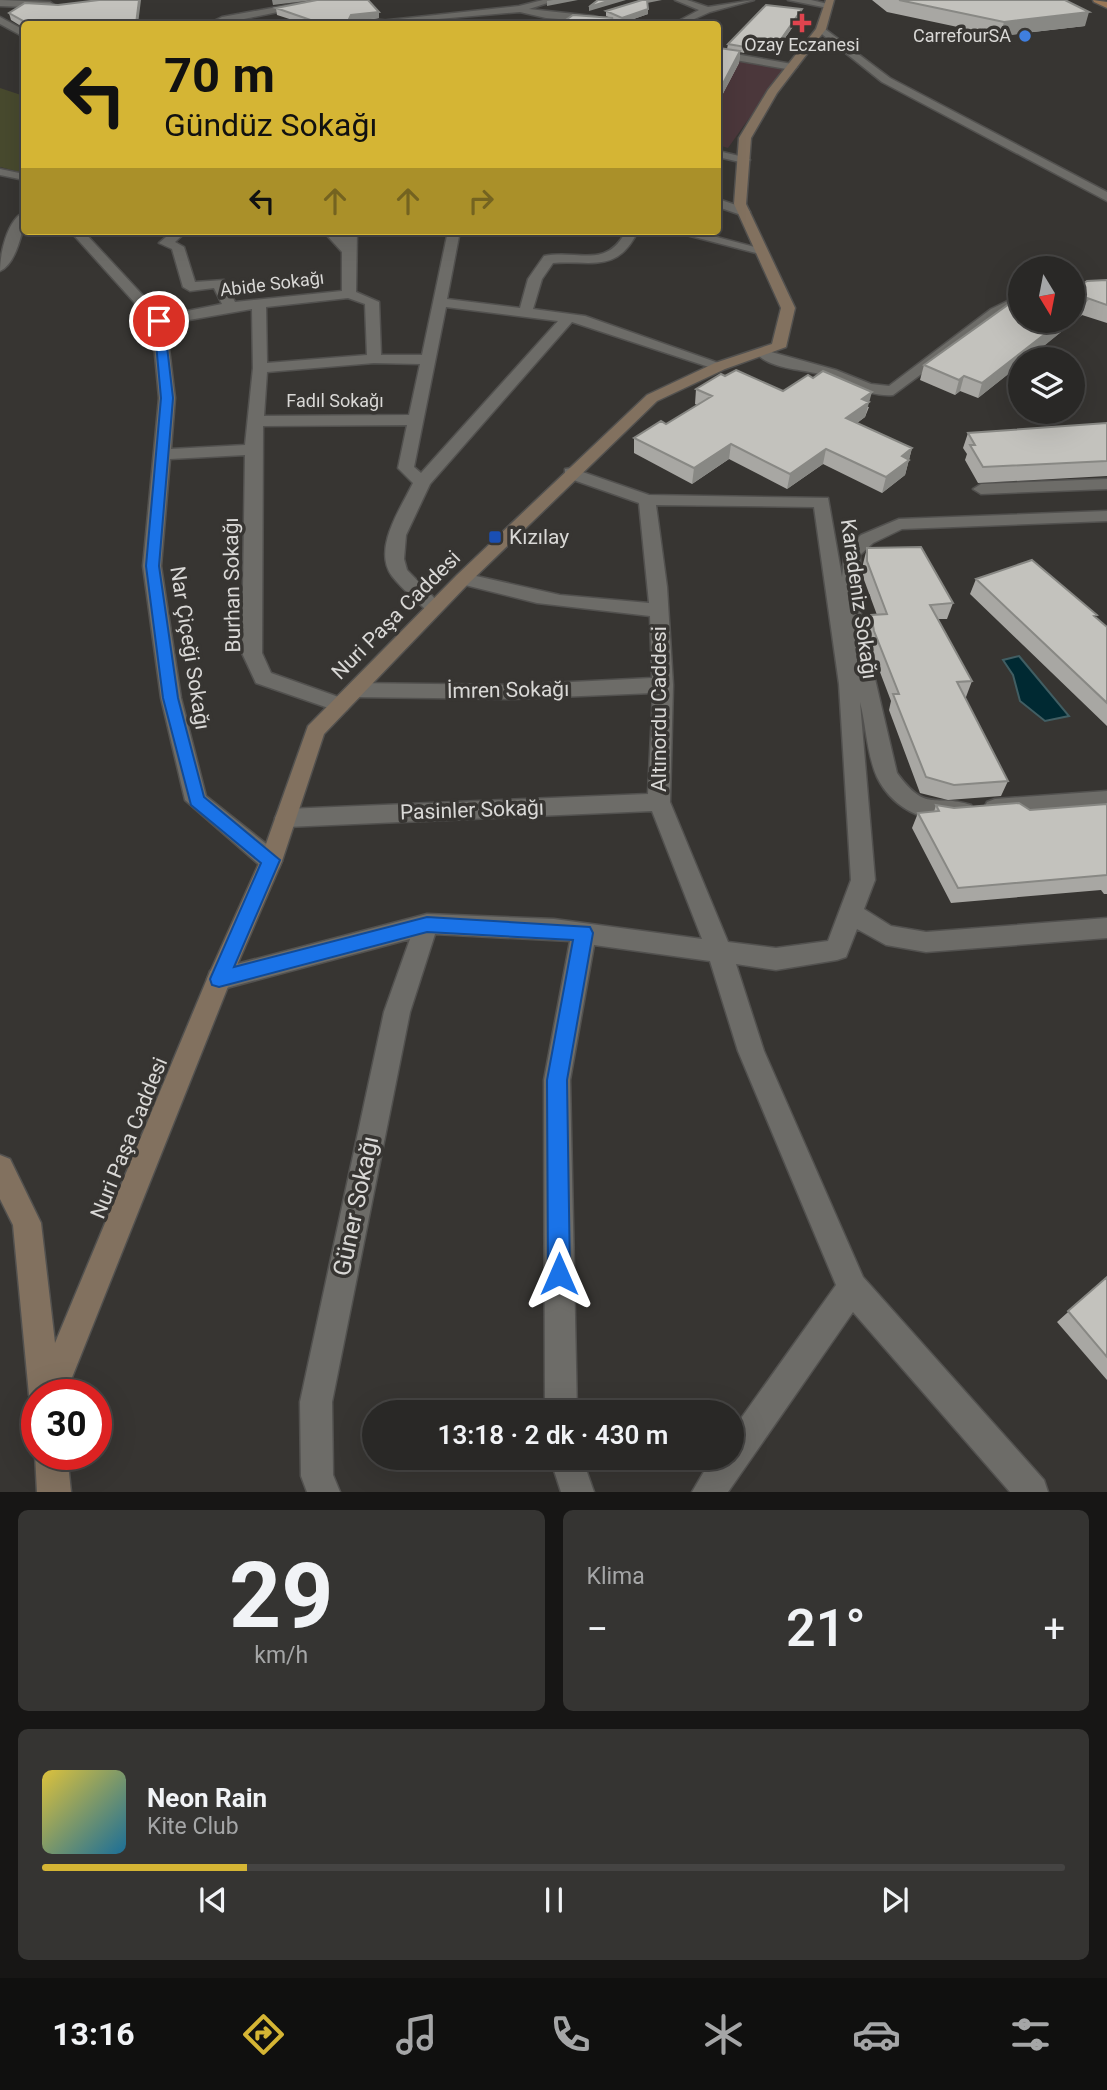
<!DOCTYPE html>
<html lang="tr">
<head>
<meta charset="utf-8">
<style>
  body { margin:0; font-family:Roboto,sans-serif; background:#353432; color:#f1f3f6; height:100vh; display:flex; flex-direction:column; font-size:26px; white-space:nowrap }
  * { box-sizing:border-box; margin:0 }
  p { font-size:23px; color:#a5a6a7 }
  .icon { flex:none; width:38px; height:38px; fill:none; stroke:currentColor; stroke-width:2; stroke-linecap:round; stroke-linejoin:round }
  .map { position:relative; height:1492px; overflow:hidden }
  .side { display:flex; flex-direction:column; gap:18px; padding:18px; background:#171615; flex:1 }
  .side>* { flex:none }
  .hud { position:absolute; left:21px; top:21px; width:700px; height:214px; border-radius:7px; box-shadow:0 7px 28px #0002,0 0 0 2px #454443; background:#d5b534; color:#111; overflow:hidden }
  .needle { width:46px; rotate:170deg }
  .controls { position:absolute; left:1008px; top:256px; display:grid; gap:14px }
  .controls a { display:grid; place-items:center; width:77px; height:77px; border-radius:50%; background:#292826; box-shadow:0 7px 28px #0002,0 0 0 2px #454443; font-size:35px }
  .speed { position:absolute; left:21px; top:1379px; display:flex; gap:14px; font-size:35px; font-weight:700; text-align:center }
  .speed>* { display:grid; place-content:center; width:91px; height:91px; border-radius:50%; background:#292826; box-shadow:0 7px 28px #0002,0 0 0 2px #454443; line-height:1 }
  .speed .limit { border:10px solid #d22; background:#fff; color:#111 }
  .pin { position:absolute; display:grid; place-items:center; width:60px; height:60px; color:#fff; margin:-30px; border:4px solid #fff; border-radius:50%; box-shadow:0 2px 7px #0007 }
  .me { position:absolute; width:77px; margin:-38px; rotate:0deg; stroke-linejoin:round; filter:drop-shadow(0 0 5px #0008) }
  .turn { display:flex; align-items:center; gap:24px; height:147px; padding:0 28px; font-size:32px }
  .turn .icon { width:91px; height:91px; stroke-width:2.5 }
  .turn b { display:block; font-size:49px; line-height:60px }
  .lanes { display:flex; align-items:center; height:66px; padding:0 28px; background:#0003; justify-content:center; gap:35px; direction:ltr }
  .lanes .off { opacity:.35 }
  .big { font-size:52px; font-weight:600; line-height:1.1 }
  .side .card { flex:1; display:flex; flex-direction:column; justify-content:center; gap:10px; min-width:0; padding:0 24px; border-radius:10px; background:#353432 }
  .side .dial { align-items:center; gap:0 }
  .dial b { font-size:91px; line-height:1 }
  .song { display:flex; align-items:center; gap:21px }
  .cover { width:84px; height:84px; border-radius:10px; background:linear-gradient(135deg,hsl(50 70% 55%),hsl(200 70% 35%)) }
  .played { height:7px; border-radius:4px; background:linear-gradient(90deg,#d5b534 20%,#454443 20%) }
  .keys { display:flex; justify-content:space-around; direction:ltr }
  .heat { display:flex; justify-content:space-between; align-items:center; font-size:38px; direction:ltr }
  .side .tiles { flex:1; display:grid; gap:18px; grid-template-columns:1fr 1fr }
  .card:last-child { grid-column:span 2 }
  .trip { position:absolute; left:362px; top:1400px; width:382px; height:70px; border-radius:35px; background:#292826; box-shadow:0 7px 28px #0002,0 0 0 2px #454443; font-weight:600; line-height:70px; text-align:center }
  .menu { display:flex; height:112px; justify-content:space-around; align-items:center; background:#10100f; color:#a5a6a7 }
  .menu .icon { width:49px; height:49px }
  .menu .current { color:#d5b534 }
  .menu b { font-size:32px; color:#f1f3f6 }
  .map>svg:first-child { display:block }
</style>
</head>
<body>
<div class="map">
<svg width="1107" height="1492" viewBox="0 0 1107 1492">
  <rect width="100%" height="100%" fill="#373532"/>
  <path fill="#4b373b" d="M718 56 784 69 728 148 718 145Z"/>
  <path fill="#484a2e" d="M0 88 24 96V173L0 167Z"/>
  <path fill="#002932" stroke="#415e63" stroke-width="2" d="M1019 656 1069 716 1045 721 1020 701 1013 675 1003 660Z"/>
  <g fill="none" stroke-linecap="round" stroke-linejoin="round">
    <g stroke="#52514f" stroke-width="3">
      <path id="street" d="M0 0 50 2 54 5 50 8 0 6Z
        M316 0H335L220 24H208L222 17Z
        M543 0H557L529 9 593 16 621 24 546 18 520 12 381 24H352L519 6Z
        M675 0H687L708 7 754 0 710 12 683 24H673L699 10Z
        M788 0H811L832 5 828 8Z
        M0 17 24 30V37L0 24Z
        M821 26 890 78 1107 192V201L882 82 818 31Z
        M718 51 792 64 797 67 792 70 718 57Z
        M718 151 748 158 750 160 744 163 718 157Z
        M0 169 24 174V180L0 175Z
        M718 199 748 209 750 212 744 216 718 207Z
        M24 212C25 228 16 264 0 271 0 254 7 220 24 212Z
        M70 231H83L162 316 222 304 214 288 190 291 183 287 172 249 159 243 173 231H187L175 242 184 247 195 282 224 280 235 302 342 291V252L323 231H338L344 237 345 231H357L356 292 379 302 381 355H422L448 231H460L447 299 520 308 528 279 544 256C578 249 606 270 626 231H638C617 274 592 260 553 263L542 279 533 309 585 316 727 366 720 370 715 369 572 322 430 484 406 535 404 559 407 570 443 607 434 613 427 611C416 600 402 589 392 576 372 549 401 508 413 483L398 468 407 425 263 426 262 653 271 673 347 700 350 705 347 710 340 712 256 683 242 653 245 455 170 459 161 566 181 698 206 796 279 854 282 861 279 868 271 870 263 868 185 800 161 698 143 566 159 398 152 322ZM348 298 365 304 367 355 267 363 266 307ZM446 307 558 321 421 473 414 467ZM252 309 253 368 245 445 171 449 175 398 166 324ZM374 363 420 364 409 415 264 416 267 372Z
        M671 231H694L766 250 760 254Z
        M1020 295V304L1001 315 893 395C865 397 845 381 819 374 800 369 771 369 757 354L764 350 836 370 871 384 889 386 991 309Z
        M571 468 649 495 828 498 842 577 845 550 861 535 899 519 1107 511V521L902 529 873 543 860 555 861 619 897 773C927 814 934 793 971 805L974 811 971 817C935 829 894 812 877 777 867 755 866 725 860 702L875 880 864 909 891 926 926 932 1107 918V938L926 952 886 945 857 929 846 957 837 960 776 970 736 964 764 1051 863 1277 1044 1480 1048 1492H1010L853 1312 728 1492H692L712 1458H732V1431L836 1285 738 1051 710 961 594 945 570 1080 577 1412H545L544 1080 570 941 435 934 410 1012 332 1402 333 1475 340 1492H307L301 1476 300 1402 384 1012 410 939 219 990 210 987 207 979 210 971 427 914 554 919 702 939 652 811 286 827 278 824 275 818 278 812 286 809 648 794 653 693 511 699 354 697 344 690 354 683 511 685 652 678 650 616 537 603 457 583 454 579 463 573 560 595 649 603 639 503 565 477V469ZM656 505 814 507 839 684 851 880 828 941 776 948 728 942 670 802 673 685 667 587Z
        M1107 479V489L981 494 973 489 981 484Z
        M1107 791V807L995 817 987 814 984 808 987 802 995 799Z
        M550 1458H582L594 1492H561Z"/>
    </g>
    <g stroke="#52514f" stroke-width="3">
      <path id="secondary" d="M826 0H834L826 29 777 93 751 138 746 204 795 308 786 347 725 369 657 401 469 583 324 734 282 861 231 979 65 1395H37V1407L34 1406 29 1395 13 1225 0 1199V1155L10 1159 41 1223 55 1343 207 979 260 861 308 726 457 575 647 395 715 363 772 344 781 308 734 204 739 138 768 90 816 29Z
        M37 1449V1454H67L71 1492H37L35 1454Z"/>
    </g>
    <g stroke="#52514f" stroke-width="3">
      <path id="primary" d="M1093 0 1107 2V8L1094 2Z"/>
    </g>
    <use href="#street" fill="#6d6c68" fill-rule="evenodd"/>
    <use href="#secondary" fill="#82715f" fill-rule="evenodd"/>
    <use href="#primary" fill="#987656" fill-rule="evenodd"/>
  </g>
  <path fill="#a8a7a3" d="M872 0H1065L1085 26 1000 36 887 12Z
    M648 3V14L622 23 613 19 612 24H560L611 18 606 16V11Z
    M58 5 24 28 11 20 9 13Z
    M276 8 379 12V18L368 20 390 24H305L277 15Z
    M802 9 801 15 776 51 746 49 744 53 740 52 739 63 718 103V49H727L728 44Z
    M1107 280V323L1082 315 978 398 960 391 955 395 920 380 924 365 1073 320V291Z
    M725 376 783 391 869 407 865 417 857 423 912 448 905 475 882 493 823 464 787 489 729 459 692 484 634 453V438L666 424 697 405 695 404 696 389Z
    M1107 423V476L978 483 965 460 967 454 963 448 968 433Z
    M867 548 953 603 947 619H938L972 681 966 697H965L1008 781 1001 796 948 800 920 793 889 710 891 701 870 646 866 631 871 615H877L863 577V564Z
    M976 579 1096 618 1107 627V726L970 594Z
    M1107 804V894H1104L1101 890 951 903 912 828 918 813 934 812 936 805 954 808 1030 810Z
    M1107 1277V1380L1057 1322Z"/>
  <path fill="#888884" d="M139 0H141L138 24H136Z
    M272 0H314L273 5Z
    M553 0H578L547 6V1Z
    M611 0H626L589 11V7Z
    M647 0H662L647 3Z
    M648 9V14L622 23V18Z
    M802 9 801 15 776 51 777 45Z
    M379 12V18L352 21 349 19 351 15Z
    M1089 12 1085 26 1000 36 1004 22Z
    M613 18 612 24H594Z
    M740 51 739 63 718 103V93Z
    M1087 300 1082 315 1028 359H1020V365L978 398 982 383 1063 320H1073V312Z
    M964 376 960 391 955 395 959 380Z
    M872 392 865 417 843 433 846 418 862 399Z
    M731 444 729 459 692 484 694 468Z
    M912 448 905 475 882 493 886 477 902 456Z
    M826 449 823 464 787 489 790 474Z"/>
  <path fill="#c3c2bd" stroke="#888884" stroke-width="2" d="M99 0H139L136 24H24V27L23 21 9 13 25 3 58 5Z
    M317 0H368L379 12 351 15 349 19 386 20 390 24H322L276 8Z
    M598 0H611L589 7Z
    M642 0H647L648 9 622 18 606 11Z
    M899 0H1065L1089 12 1004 22Z
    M766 5 802 9 777 45 747 43 745 47 728 44Z
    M573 15 613 18 594 24H560Z
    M719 48 740 51 718 93V49Z
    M1107 280V305L1073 293V291L1087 281Z
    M1073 295 1087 300 1073 312Z
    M1020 296V320H1063L982 383 964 376 959 380 924 365Z
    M736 370 783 391 808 375 813 378 823 371 872 392 862 399 869 402 846 418 912 448 902 456 909 460 886 477 826 449 790 474 731 444 694 468 634 438 661 421 666 424 712 396 696 389 721 374 725 376Z
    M1107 423V461L983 467 970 445H975L968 433Z
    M921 547 953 603 930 605 972 681 957 682 1008 781 954 785 926 777 893 694H899L874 631 871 615 887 614 867 561V548Z
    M1032 560 1097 615 1094 616 1107 627V703L976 579Z
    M1019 803 1030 810 1107 804V875L958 888 918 813 939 811 936 805 954 808Z
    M1107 1277V1357L1068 1311Z"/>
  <path fill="#1a73e8" stroke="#114b97" stroke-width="2" d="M159 318 164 321 173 398 159 566 178 698 204 797 280 860 234 967 427 917 590 927 593 933 567 1080 570 1274 567 1282 559 1285 551 1282 548 1274 547 1080 573 940 427 932 219 987 212 985 210 979 261 863 191 805 163 698 146 566 161 398 154 321Z"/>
  <path fill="#e0444e" stroke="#373532" stroke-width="2.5" d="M798.5 12.5h7v7h7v7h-7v7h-7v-7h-7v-7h7z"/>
  <circle fill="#3f7fe0" stroke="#373532" stroke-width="2.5" cx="1025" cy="36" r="7"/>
  <rect fill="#1a4fb4" stroke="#373532" stroke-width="2.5" x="488" y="530" width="14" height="14" rx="3.5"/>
  <g text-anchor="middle" stroke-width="7" stroke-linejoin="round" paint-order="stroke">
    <g font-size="18" fill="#d9d8d6" stroke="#373532" text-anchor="end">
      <text x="1011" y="42">CarrefourSA</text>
      <text x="802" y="51" text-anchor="middle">Ozay Eczanesi</text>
    </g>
    <g font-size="18" fill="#d9d8d6" stroke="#373532">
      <text transform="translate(272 284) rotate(-7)" y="6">Abide Sokağı</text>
      <text x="335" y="407">Fadıl Sokağı</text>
    </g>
    <g font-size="21" fill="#d9d8d6" stroke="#373532" text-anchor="start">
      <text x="509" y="544">Kızılay</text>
    </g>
    <g font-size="21" fill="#d9d8d6" stroke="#373532">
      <text transform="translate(232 585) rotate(-91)" y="7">Burhan Sokağı</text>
      <text transform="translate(859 599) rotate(82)" y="7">Karadeniz Sokağı</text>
      <text transform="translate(396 615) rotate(-45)" y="7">Nuri Paşa Caddesi</text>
      <text transform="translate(190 648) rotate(81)" y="7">Nar Çiçeği Sokağı</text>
      <text transform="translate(508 690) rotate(-1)" y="7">İmren Sokağı</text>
      <text transform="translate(659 709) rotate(-90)" y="7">Altınordu Caddesi</text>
      <text transform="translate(472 810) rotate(-2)" y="7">Pasinler Sokağı</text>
      <text transform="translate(129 1138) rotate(-68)" y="7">Nuri Paşa Caddesi</text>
    </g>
    <g font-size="24" fill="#d9d8d6" stroke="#373532">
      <text transform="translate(356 1206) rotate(-78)" y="8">Güner Sokağı</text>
    </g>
  </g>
</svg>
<div class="controls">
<a><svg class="needle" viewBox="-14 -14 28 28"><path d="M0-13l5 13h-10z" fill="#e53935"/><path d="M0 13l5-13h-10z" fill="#a5a6a7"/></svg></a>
<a><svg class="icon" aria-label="layers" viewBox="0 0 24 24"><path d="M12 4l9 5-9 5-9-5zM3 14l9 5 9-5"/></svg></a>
</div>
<div class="speed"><div class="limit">30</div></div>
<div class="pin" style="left:159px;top:321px;background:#d93025"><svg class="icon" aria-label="arrive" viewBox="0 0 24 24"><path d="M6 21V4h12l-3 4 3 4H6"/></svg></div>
<svg class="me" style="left:559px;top:1274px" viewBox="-20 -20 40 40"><path d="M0-17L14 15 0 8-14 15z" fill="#1a73e8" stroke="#fff" stroke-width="4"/></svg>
<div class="trip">13:18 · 2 dk · 430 m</div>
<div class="hud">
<div class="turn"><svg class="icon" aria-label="left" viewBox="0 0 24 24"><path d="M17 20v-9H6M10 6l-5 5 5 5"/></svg><div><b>70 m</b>Gündüz Sokağı</div></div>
<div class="lanes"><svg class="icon" aria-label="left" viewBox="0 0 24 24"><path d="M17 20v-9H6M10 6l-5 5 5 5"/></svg><svg class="icon off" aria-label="ahead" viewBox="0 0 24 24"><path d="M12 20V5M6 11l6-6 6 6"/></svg><svg class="icon off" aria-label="ahead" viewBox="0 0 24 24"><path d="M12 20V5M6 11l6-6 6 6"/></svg><svg class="icon off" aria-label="right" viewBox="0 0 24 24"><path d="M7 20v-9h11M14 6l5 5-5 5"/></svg></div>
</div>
</div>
<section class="side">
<div class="tiles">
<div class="card dial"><b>29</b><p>km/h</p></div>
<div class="card"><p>Klima</p>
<div class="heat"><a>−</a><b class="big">21°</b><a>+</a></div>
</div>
<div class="card">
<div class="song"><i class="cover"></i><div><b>Neon Rain</b><p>Kite Club</p></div></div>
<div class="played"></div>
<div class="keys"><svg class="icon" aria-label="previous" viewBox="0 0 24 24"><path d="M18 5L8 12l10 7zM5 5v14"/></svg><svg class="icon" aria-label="pause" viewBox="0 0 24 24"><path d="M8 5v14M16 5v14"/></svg><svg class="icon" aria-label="next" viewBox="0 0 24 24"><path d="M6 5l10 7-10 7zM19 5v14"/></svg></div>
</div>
</div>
</section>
<nav class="menu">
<b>13:16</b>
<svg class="icon current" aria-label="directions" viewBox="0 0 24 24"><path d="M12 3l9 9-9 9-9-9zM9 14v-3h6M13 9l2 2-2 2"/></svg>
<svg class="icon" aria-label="music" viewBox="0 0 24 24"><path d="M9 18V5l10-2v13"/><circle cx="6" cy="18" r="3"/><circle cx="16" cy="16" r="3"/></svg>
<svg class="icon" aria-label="phone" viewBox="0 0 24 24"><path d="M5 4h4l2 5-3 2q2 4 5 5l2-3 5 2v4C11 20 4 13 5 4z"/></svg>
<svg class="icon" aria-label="climate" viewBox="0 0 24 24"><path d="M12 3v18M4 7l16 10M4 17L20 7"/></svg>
<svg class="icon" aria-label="car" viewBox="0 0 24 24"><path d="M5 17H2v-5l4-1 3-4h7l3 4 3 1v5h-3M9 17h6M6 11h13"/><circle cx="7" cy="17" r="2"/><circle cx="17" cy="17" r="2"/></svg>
<svg class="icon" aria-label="filters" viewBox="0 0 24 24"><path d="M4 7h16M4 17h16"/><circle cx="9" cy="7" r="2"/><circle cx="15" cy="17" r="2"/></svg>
</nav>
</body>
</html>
